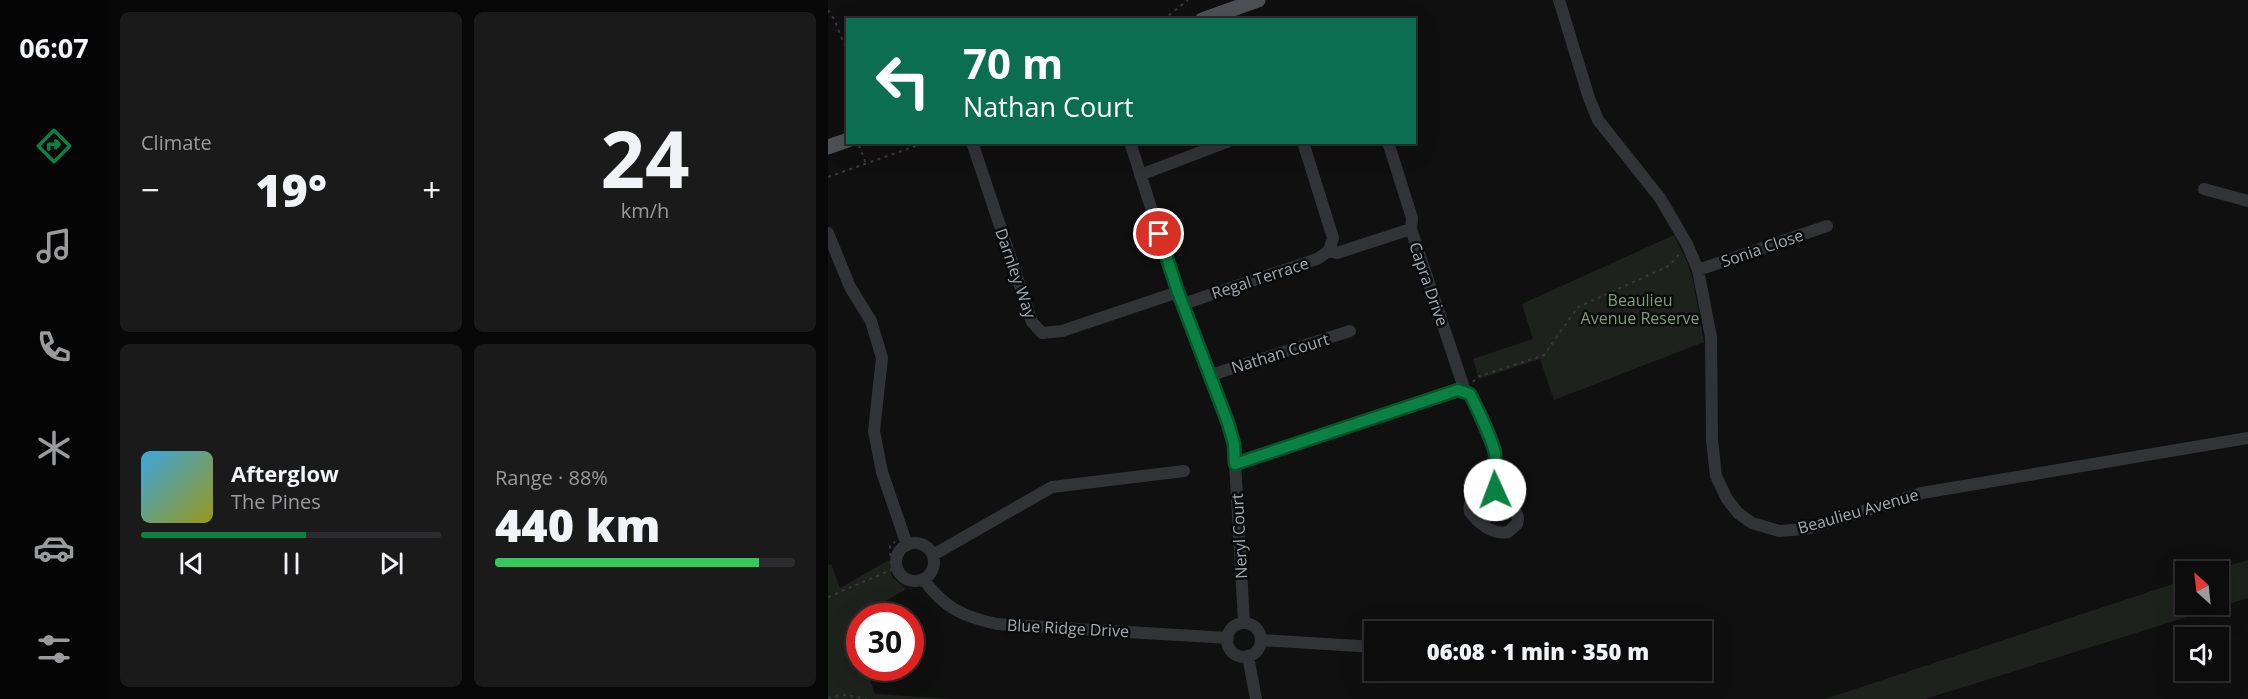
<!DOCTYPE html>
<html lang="en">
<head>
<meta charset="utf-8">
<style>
  body { margin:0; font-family:"Open Sans",sans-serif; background:#1a1a1b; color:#f1f3f6; height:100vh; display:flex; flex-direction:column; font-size:22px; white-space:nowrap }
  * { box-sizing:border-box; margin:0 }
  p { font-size:20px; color:#9a9b9d }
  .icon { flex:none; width:33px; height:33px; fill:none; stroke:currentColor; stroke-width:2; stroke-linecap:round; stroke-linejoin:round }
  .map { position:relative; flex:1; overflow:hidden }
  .drawer { display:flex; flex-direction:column; gap:12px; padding:12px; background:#070707; width:720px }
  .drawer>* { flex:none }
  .banner { position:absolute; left:18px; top:18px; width:570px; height:126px; border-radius:0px; box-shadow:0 6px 24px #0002,0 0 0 2px #2c2c2e; background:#0b6e4f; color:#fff; overflow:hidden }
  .needle { width:39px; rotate:333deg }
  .controls { position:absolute; left:1347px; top:561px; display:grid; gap:12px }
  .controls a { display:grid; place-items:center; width:54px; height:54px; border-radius:0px; background:#0c0c0d; box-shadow:0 6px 24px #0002,0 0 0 2px #2c2c2e; font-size:30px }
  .speed { position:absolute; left:18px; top:603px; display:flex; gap:12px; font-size:30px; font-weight:700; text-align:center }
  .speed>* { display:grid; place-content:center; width:78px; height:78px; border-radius:50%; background:#0c0c0d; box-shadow:0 6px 24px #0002,0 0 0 2px #2c2c2e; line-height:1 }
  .speed .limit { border:9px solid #d22; background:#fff; color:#111 }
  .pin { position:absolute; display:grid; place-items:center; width:51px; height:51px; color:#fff; margin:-26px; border:3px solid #fff; border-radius:50%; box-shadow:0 2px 6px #0007 }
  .me { position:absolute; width:66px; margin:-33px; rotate:358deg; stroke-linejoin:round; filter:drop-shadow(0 0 4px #0008) }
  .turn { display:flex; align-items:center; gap:21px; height:126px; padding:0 18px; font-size:27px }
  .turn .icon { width:78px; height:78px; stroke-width:2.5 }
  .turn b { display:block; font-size:42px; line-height:51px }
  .big { font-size:45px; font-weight:800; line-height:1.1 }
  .drawer .tile { flex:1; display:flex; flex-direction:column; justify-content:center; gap:9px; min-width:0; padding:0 21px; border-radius:9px; background:#1a1a1b }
  .drawer .dial { align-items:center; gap:0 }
  .dial b { font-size:78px; line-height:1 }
  .song { display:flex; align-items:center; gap:18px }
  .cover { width:72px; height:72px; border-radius:9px; background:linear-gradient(135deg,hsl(200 70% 55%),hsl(60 70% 35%)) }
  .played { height:6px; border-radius:3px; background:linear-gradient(90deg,#0b8043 55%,#2c2c2e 55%) }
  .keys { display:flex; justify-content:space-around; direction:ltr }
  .heat { display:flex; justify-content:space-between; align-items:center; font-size:33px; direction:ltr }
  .charge { height:9px; border-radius:4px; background:linear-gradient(90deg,#34c759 88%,#2c2c2e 0) }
  .drawer .tiles { flex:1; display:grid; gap:12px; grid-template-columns:repeat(2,1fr) }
  .trip { position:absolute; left:536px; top:621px; width:348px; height:60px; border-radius:0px; background:#0c0c0d; box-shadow:0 6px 24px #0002,0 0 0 2px #2c2c2e; font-weight:800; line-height:60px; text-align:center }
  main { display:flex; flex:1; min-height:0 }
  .dock { display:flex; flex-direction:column; width:108px; justify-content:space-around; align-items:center; background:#050505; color:#9a9b9d }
  .dock .icon { width:42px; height:42px }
  .dock .on { color:#0b8043 }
  .dock b { font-size:27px; color:#f1f3f6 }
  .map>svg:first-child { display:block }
</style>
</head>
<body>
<main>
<nav class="dock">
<b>06:07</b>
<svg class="icon on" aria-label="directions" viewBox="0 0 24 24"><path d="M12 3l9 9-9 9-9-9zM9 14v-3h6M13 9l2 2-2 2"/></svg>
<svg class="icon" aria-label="music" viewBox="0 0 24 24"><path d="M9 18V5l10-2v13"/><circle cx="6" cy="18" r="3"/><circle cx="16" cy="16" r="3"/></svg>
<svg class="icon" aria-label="phone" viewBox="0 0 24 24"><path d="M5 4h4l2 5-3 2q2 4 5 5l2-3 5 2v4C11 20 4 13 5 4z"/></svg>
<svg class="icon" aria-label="climate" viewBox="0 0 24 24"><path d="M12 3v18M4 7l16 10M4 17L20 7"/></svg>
<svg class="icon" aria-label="car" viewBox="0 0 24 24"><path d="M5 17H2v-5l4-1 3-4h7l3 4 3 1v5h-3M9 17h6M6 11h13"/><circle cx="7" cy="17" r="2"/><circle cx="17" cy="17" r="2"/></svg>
<svg class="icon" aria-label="filters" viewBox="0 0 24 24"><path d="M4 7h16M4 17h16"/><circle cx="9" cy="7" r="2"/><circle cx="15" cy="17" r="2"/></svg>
</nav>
<section class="drawer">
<div class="tiles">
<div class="tile"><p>Climate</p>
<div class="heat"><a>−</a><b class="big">19°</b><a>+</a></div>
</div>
<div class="tile dial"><b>24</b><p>km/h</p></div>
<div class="tile">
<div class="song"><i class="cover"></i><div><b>Afterglow</b><p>The Pines</p></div></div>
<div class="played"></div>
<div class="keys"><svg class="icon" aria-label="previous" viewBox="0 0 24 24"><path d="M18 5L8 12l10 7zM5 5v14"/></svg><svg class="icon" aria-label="pause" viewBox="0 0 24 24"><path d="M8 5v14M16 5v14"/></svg><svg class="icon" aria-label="next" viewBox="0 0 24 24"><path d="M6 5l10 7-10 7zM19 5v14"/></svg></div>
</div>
<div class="tile"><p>Range · 88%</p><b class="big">440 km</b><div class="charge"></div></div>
</div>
</section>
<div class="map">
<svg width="1420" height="699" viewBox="0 0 1420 699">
  <rect width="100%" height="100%" fill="#101011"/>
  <path fill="#1d231c" d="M846 235 860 264 865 281 876 342 726 400 712 359 651 379 645 359 705 339 694 304Z
    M61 560 64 577 78 589 23 621 31 648 32 668H38L47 694 126 699H0V565L3 564 12 588Z
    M1420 560V598L1097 699H997L1357 580 1358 604H1390V572L1384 571Z"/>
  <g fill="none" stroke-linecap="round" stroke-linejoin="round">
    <path stroke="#373a3d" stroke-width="2" stroke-dasharray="3 4.5" stroke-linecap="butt" d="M0 10 6 19 20 53
      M335 20 360 0
      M31 145 38 164
      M0 177 99 142
      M645 382 649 377 716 355 750 307 841 266 852 253
      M0 597 63 570 62 545 67 542
      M0 698 18 695 39 699"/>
    <path stroke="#313336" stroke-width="12" d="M731 0 761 98 770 120 832 198 859 244 870 270 883 337 884 440 888 476 899 499 910 513 924 523 951 531 978 529 1094 493 1420 438
      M144 142 204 322 214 333 234 331 350 292
      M302 142 350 292 383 375 406 444 416 623
      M560 142 584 218 583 229 637 391
      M312 175 399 142
      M1376 189 1420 201
      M0 233 22 287 43 321 54 358 46 431 54 472 79 545
      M501 251 509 253 583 229
      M870 270 999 226
      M355 304 489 259 501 251 505 238 475 142
      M383 375 522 331
      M407 464 630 390 642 394 667 454 661 487
      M661 487C668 490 670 496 675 501 683 508 693 511 689 524L680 532C665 535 651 524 642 512 639 499 651 492 661 487Z
      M68 562a19 19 0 1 1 38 0a19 19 0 1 1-38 0Z
      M105 555 224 487 356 471
      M96 580C116 608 136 617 169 624L400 638
      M399 640a17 17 0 1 1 34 0a17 17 0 1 1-34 0Z
      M433 640 546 647
      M420 656 428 699"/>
    <path stroke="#4d5155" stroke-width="15" d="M374 20 430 0
      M0 147 20 140"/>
  </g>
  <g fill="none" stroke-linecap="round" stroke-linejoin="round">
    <g stroke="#07532c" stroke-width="15">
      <path id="route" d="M331 234 350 292 400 423 406 444 407 464 630 390 642 394C649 408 664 439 667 453 668 464 664 477 662 487L667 490"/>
    </g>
    <use href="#route" stroke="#0b8043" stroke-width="10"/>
  </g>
  <g text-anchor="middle" stroke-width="5" stroke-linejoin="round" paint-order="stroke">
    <g font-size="16" fill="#a2aab1" stroke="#0b0b0c">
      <text transform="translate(934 248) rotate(-19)" y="6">Sonia Close</text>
      <text transform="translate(188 273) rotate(71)" y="6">Darnley Way</text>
      <text transform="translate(432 278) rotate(-18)" y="6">Regal Terrace</text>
      <text transform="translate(601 284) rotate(71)" y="6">Capra Drive</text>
      <text transform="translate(452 353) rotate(-17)" y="6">Nathan Court</text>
      <text transform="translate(1030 511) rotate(-16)" y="6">Beaulieu Avenue</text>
      <text transform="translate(411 536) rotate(-93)" y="6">Neryl Court</text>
      <text transform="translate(240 628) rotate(3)" y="6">Blue Ridge Drive</text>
    </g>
    <g font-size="16" fill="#7f9c79" stroke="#0b0b0c">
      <text x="812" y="306">Beaulieu<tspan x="812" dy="18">Avenue Reserve</tspan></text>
    </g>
  </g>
</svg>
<div class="controls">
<a><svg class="needle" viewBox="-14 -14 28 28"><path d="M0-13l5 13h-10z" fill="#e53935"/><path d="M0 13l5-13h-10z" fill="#9a9b9d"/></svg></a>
<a><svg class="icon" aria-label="sound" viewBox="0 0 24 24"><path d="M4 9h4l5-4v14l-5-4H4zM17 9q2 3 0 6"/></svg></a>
</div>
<div class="speed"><div class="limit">30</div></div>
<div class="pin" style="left:331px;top:234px;background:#d93025"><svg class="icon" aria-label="arrive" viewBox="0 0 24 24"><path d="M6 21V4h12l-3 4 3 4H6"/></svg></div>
<svg class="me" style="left:667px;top:490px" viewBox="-20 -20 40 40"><circle r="19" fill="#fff"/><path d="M0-13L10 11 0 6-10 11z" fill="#0b8043"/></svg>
<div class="trip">06:08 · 1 min · 350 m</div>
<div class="banner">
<div class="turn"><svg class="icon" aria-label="left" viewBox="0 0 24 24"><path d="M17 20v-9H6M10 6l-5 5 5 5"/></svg><div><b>70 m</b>Nathan Court</div></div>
</div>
</div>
</main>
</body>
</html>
